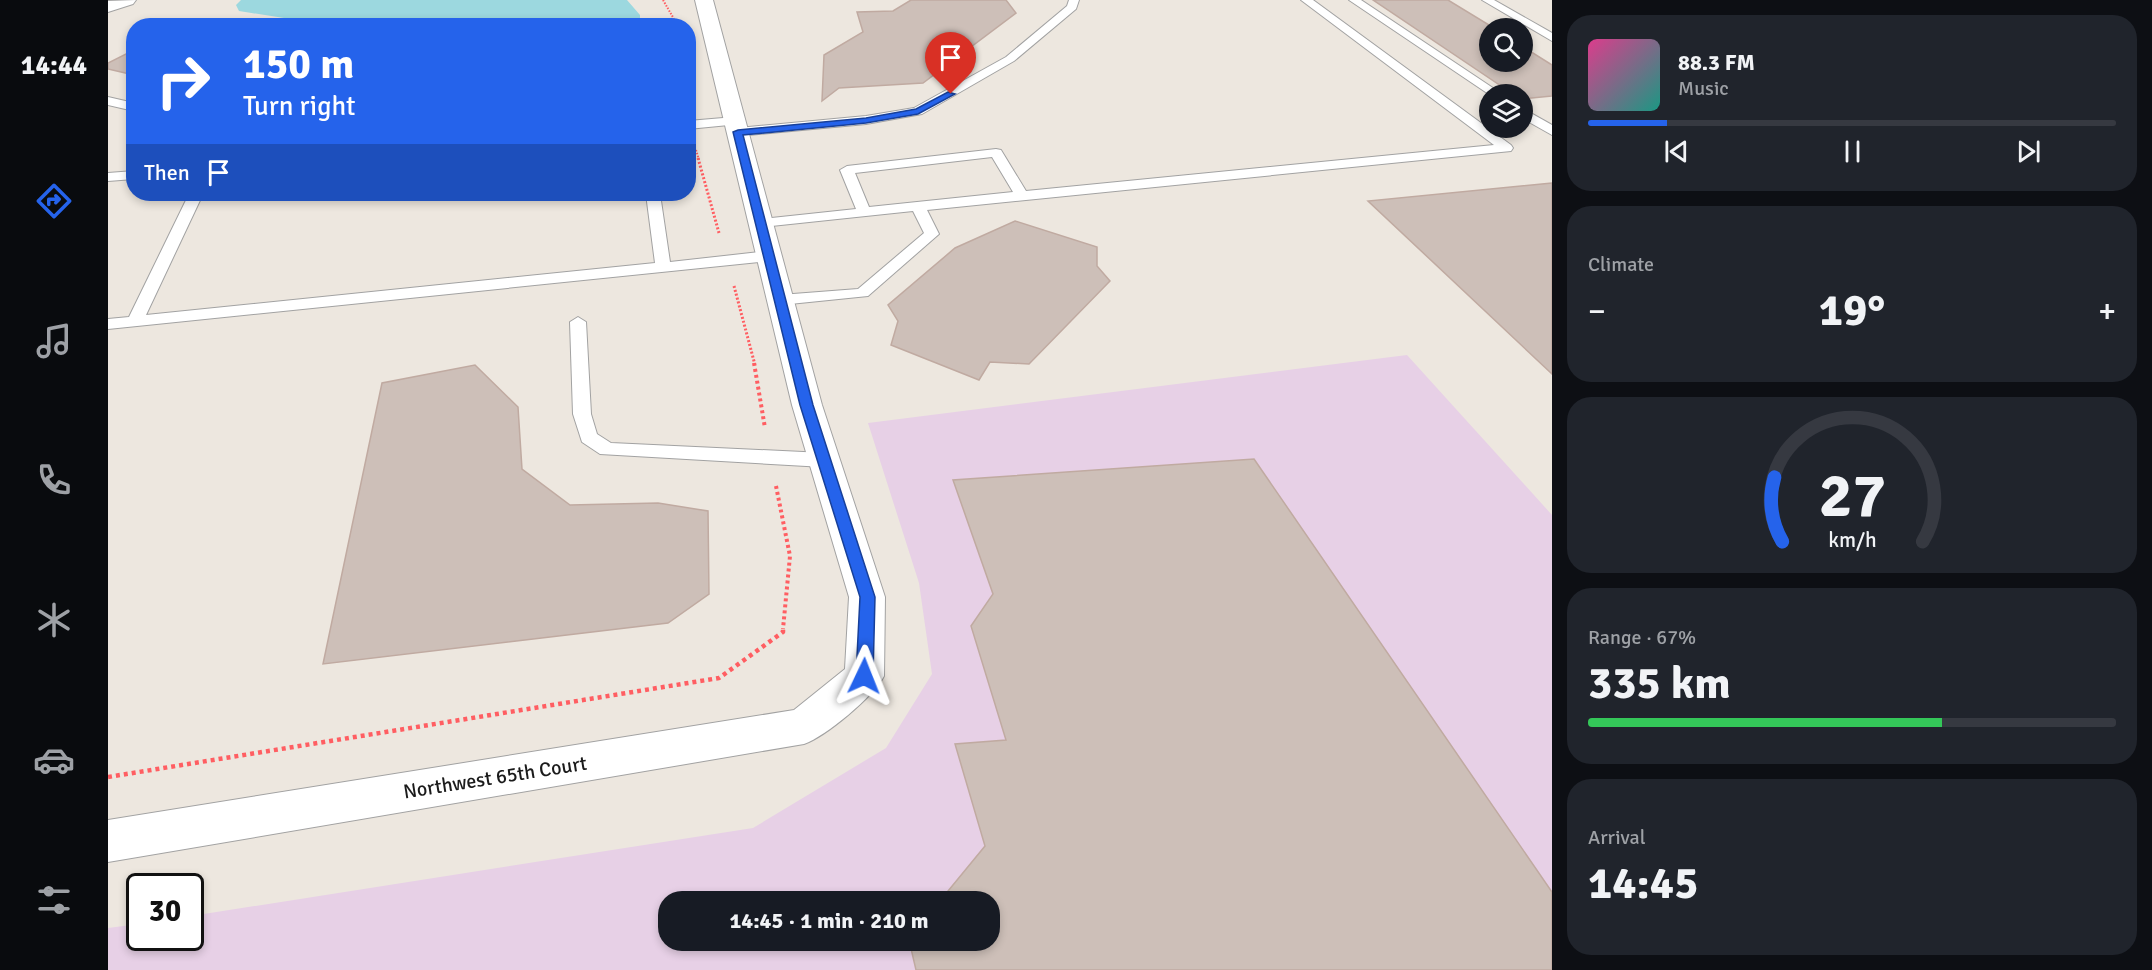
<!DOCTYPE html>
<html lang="en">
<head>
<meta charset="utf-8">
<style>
  body { margin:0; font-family:Signika,sans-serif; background:#20242c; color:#f1f3f6; height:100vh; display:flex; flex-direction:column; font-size:22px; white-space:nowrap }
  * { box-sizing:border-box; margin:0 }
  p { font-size:20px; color:#9ea1a6 }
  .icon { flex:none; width:33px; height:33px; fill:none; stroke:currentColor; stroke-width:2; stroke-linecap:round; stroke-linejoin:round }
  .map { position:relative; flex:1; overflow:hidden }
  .panel { display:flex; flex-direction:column; gap:15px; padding:15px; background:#0d0f14; width:600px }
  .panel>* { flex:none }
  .guide { position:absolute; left:18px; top:18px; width:570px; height:183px; border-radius:24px; box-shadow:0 3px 9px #0003; background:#2563eb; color:#fff; overflow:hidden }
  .buttons { position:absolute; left:1371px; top:18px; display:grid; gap:12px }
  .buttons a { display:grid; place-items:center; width:54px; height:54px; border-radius:50%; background:#171b24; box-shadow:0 3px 9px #0003; font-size:30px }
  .speed { position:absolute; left:18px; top:873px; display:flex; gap:12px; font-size:30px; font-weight:700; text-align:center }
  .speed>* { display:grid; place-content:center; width:78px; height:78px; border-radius:50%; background:#171b24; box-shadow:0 3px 9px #0003; line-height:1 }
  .speed .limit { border:3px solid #111; border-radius:9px; background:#fff; color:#111 }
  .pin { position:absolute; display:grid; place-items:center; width:51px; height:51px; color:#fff; margin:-62px -26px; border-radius:50% 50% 50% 0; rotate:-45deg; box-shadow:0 0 6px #0007 }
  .pin .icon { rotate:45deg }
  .me { position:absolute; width:66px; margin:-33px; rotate:2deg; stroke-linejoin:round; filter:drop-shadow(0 0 4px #0008) }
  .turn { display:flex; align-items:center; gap:21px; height:126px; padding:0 18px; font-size:27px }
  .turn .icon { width:78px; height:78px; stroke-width:2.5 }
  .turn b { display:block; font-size:42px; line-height:51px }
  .then { display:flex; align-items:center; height:57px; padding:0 18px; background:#0003; gap:12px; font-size:22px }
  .big { font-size:45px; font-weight:700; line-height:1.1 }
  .panel .tile { flex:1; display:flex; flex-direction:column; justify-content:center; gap:9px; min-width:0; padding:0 21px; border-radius:24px; background:#20242c }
  .panel .dial { align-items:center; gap:0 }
  .dial svg { height:156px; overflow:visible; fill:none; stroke:#363941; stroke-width:7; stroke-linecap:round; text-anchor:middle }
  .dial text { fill:#f1f3f6; stroke:none }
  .song { display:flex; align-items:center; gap:18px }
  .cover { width:72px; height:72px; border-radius:9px; background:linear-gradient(135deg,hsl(330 70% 55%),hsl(170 70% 35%)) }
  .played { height:6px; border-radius:3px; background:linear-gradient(90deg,#2563eb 15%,#363941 15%) }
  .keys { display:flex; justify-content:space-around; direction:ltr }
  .heat { display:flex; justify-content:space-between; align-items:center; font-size:33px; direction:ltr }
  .charge { height:9px; border-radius:4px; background:linear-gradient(90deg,#34c759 67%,#363941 0) }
  .trip { position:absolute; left:550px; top:891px; width:342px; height:60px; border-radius:24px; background:#171b24; box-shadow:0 3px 9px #0003; font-weight:700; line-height:60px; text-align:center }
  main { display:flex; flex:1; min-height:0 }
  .menu { display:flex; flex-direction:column; width:108px; justify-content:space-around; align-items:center; background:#090b0e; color:#9ea1a6 }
  .menu .icon { width:42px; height:42px }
  .menu .selected { color:#2563eb }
  .menu b { font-size:27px; color:#f1f3f6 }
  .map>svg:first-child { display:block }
</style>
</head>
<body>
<main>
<nav class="menu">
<b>14:44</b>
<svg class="icon selected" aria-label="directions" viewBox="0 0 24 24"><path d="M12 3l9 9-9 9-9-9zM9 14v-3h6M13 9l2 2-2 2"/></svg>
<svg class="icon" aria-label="music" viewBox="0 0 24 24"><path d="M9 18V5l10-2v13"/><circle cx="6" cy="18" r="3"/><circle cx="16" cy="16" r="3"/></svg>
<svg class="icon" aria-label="phone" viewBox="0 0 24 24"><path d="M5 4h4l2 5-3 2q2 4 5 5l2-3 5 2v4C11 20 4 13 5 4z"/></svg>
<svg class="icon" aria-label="climate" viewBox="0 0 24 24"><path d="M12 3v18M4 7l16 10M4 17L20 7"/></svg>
<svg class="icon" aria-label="car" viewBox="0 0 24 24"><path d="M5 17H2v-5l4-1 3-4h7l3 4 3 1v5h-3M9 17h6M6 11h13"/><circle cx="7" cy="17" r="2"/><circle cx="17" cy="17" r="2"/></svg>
<svg class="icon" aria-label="filters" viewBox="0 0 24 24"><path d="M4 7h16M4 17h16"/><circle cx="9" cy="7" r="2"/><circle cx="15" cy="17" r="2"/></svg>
</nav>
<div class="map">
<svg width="1444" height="970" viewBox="0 0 1444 970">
  <rect width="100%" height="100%" fill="#ede7df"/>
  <path fill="#e7d0e6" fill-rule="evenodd" d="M1299 355 1444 515V970H0V928L31 924 32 938H82L83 916 645 828 778 748 824 674 811 583 760 423ZM561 902H882V940H561Z"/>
  <path fill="#9cd8df" d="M133 0H519L532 15V25H194L176 18 131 11 128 5Z"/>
  <path fill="#cdbfb8" stroke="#c0aaa1" stroke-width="1.5" d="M803 0H898L908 13 815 83 731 88 714 101 716 55 755 32 749 12 785 11Z
    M1265 0H1340L1386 28H1382V62H1414V46L1444 65V96L1414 99V94H1405Z
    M26 50V75L0 69V63Z
    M1444 183V374L1260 201Z
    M907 221 989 247V266L1002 281 921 364 882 362 871 380 783 345 790 321 780 305 847 248Z
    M367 365 410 407 414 469 462 505 550 503 600 511 601 594 560 623 215 664 274 383Z
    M1146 459 1444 892V970H808L801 940H882V902H831L877 846 847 744 898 740 863 626 885 594 845 480Z"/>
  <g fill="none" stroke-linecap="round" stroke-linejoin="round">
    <g stroke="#a2a2a2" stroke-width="2">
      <path id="service" d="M961 0H971L968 9 906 61 814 114 758 124 630 136 624 132 630 128 758 116 806 108 898 57 959 6Z
        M1193 0H1205L1403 145 1405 148 1403 151 819 210 831 234 760 296 672 305 664 300 672 295 750 289 816 233 805 211 653 227 646 223 653 219 748 209 732 170 739 166 888 149 893 150 918 191 1386 145ZM884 157 905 192 761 207 747 173Z
        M1241 0H1253L1394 94 1382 95Z
        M1374 0H1386L1444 33V41Z
        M0 97 26 103V111L0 105Z
        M1414 108 1444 125V135L1414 118Z
        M627 117 633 121 631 124 580 129V121Z
        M26 171V179L0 181V173Z
        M81 194H95L38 315 547 263 538 194H552L562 262 661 251 669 256 661 261 0 329V319L21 317Z
        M470 317 478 322 483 414 489 434 503 443 716 453 723 455 726 460 723 465 716 467 492 454 474 442 465 414 462 322Z"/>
    </g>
    <g stroke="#a2a2a2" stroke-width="2">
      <path id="minor" d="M28 0 25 4 0 12V1Z
        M587 0H605L714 405 777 597 776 676C765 697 718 736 696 744L0 862V820L686 710 737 669 741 597 684 405Z"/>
    </g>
    <path stroke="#ff5e62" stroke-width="2" stroke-dasharray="1.5 1.5" stroke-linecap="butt" d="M555 0 566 19
      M588 150 591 160"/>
    <path stroke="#ff5e62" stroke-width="3" stroke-dasharray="2 2" stroke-linecap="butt" d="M590 158 611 233
      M626 286 647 365"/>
    <path stroke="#ff5e62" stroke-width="4" stroke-dasharray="3 3" stroke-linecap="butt" d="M646 363 657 428
      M668 486 682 556 675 629"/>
    <path stroke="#ff5e62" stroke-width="4.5" stroke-dasharray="4 4" stroke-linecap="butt" d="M0 777 611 678 675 632V628"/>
    <use href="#service" fill="#fff" fill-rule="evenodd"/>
    <use href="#minor" fill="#fff" fill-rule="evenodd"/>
  </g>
  <path fill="#2563eb" stroke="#184099" stroke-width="1.5" d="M840 92 847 94 810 114 758 123 635 135 705 405 767 597 765 676 762 680 756 682 751 680 748 676 752 597 692 405 625 132 630 130 758 118 808 109Z"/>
  <g text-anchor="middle" stroke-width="6" stroke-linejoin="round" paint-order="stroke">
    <g font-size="20" fill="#1b1b1b" stroke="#fff">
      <text transform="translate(387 777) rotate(-9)" y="7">Northwest 65th Court</text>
    </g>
  </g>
</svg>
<div class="buttons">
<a><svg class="icon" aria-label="search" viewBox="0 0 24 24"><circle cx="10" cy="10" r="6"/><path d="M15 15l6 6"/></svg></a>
<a><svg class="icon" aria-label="layers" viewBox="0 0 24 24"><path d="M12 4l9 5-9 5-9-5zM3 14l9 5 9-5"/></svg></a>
</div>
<div class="speed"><div class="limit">30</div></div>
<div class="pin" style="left:843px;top:94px;background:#d93025"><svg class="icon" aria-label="arrive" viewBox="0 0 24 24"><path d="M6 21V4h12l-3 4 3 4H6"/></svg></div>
<svg class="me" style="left:756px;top:676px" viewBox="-20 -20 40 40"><path d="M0-17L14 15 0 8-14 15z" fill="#2563eb" stroke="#fff" stroke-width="4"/></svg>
<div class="trip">14:45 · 1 min · 210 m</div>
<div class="guide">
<div class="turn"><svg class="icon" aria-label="right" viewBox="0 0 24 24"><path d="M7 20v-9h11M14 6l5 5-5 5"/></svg><div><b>150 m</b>Turn right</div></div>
<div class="then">Then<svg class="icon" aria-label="arrive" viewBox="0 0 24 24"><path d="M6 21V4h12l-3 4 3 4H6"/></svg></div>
</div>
</div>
<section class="panel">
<div class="tile">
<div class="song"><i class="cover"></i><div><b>88.3 FM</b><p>Music</p></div></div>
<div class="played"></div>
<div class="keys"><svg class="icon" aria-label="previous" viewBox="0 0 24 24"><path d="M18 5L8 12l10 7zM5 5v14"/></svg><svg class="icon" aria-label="pause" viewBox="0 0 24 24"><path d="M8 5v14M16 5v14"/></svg><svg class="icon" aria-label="next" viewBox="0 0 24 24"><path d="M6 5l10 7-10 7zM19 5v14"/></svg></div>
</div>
<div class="tile"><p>Climate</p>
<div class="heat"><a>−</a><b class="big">19°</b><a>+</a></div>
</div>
<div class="tile dial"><svg viewBox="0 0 100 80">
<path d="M14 69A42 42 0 1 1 86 69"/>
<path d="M14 69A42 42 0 0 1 10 36" stroke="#2563eb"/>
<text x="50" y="56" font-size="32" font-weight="700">27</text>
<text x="50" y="72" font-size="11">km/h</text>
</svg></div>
<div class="tile"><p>Range · 67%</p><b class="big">335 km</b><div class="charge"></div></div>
<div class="tile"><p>Arrival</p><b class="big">14:45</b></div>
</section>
</main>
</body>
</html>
